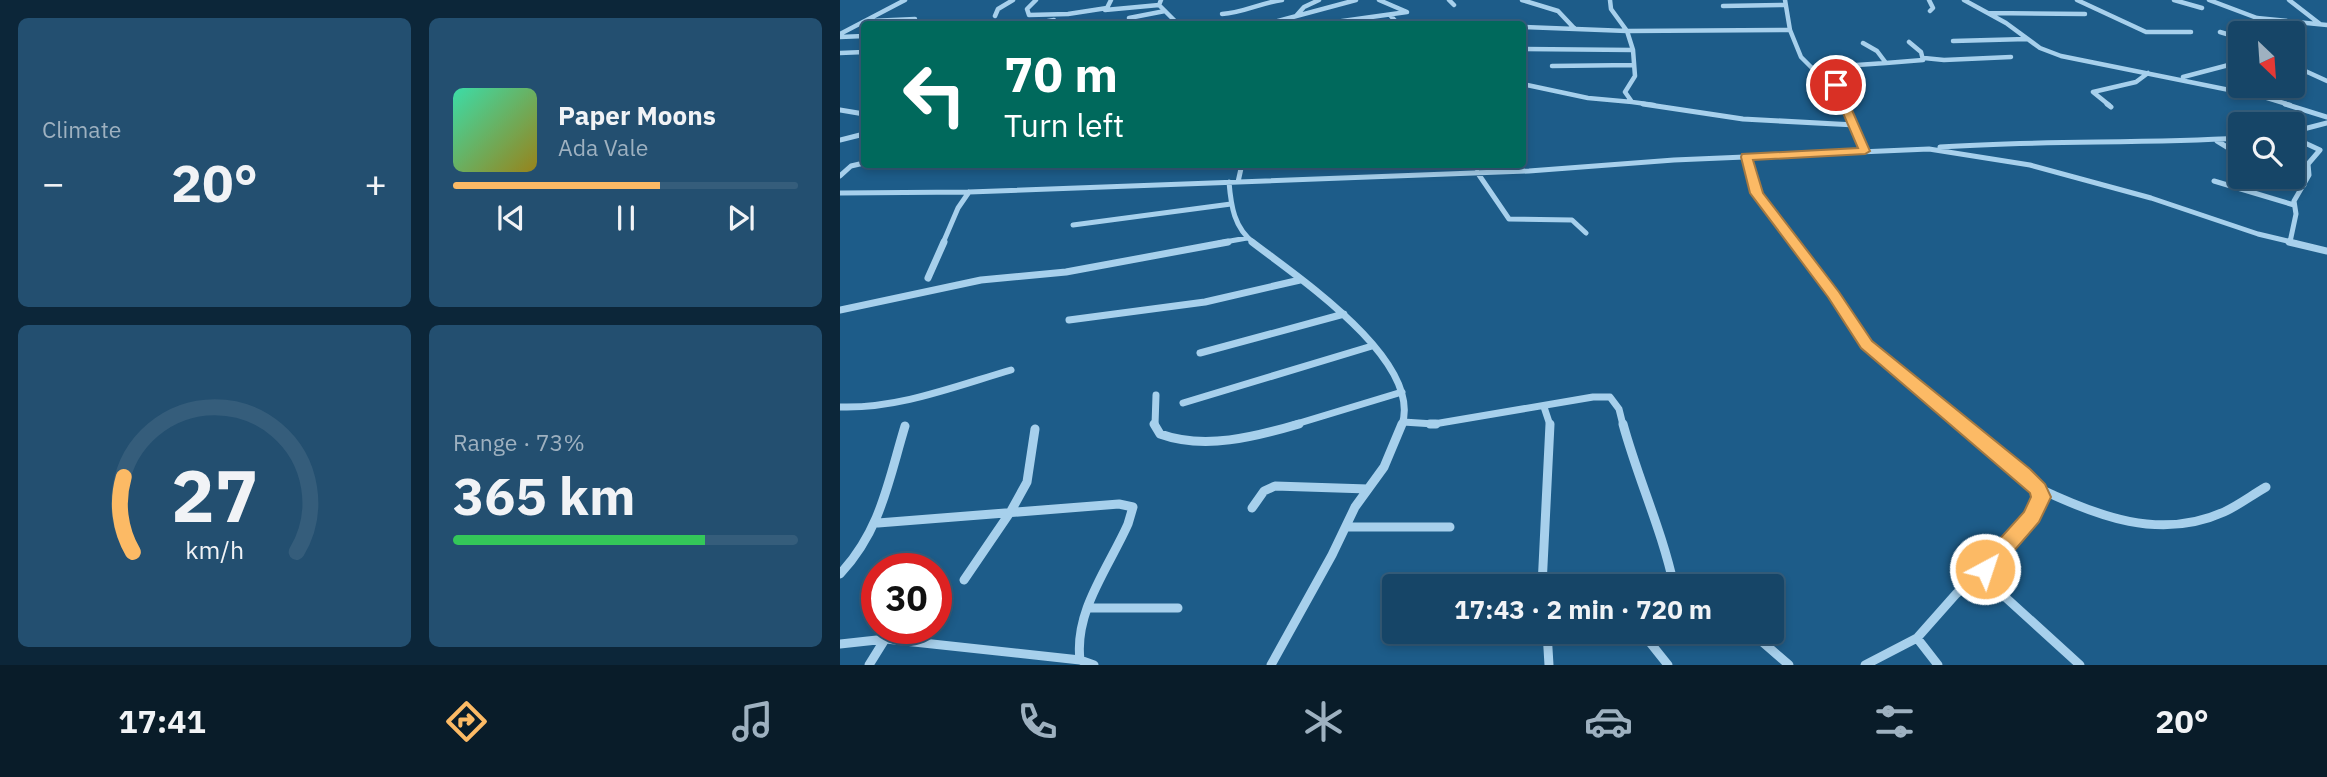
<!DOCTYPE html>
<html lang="en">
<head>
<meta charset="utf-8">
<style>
  body { margin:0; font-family:"IBM Plex Sans",sans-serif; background:#234f70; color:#f1f3f6; height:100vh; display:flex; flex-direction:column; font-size:26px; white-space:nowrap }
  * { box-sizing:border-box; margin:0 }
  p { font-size:23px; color:#9eb1c0 }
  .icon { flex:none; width:38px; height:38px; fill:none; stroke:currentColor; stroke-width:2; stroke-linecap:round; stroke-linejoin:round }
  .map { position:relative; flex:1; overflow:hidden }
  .panel { display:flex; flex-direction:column; gap:18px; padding:18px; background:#0c2639; width:840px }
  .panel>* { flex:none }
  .hud { position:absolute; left:21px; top:21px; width:665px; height:147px; border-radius:7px; box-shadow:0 4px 10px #0003,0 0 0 2px #355d7b; background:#00695c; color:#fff; overflow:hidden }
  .needle { width:46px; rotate:155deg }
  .buttons { position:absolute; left:1388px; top:21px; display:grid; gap:14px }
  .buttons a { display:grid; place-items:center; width:77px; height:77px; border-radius:7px; background:#164567; box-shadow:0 4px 10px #0003,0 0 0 2px #355d7b; font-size:35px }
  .speed { position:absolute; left:21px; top:553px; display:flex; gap:14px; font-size:35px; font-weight:700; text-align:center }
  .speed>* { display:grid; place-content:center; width:91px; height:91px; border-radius:50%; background:#164567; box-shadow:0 4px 10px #0003,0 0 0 2px #355d7b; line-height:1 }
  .speed .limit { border:10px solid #d22; background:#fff; color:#111 }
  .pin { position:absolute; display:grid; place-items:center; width:60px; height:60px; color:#fff; margin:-30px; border:4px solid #fff; border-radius:50%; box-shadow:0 2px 7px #0007 }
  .me { position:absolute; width:77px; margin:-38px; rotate:40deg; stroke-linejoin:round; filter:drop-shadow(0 0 5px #0008) }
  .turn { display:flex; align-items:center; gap:24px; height:147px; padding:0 28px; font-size:32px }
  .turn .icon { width:91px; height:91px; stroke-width:2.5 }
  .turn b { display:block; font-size:49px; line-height:60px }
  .big { font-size:52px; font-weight:800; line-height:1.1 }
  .panel .tile { flex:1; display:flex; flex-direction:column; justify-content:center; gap:10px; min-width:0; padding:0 24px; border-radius:10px; background:#234f70 }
  .panel .dial { align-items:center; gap:0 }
  .dial svg { height:182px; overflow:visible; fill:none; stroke:#355d7b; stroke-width:7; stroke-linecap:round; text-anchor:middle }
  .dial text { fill:#f1f3f6; stroke:none }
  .song { display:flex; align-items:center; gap:21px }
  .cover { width:84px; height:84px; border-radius:10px; background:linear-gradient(135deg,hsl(160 70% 55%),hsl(50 70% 35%)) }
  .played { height:7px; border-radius:4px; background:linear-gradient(90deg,#fcba65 60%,#355d7b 60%) }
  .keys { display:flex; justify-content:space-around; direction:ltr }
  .heat { display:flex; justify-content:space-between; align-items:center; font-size:38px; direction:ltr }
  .charge { height:10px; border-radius:5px; background:linear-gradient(90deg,#34c759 73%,#355d7b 0) }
  .panel .tiles { flex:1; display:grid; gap:18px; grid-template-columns:repeat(2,1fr) }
  .trip { position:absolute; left:542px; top:574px; width:402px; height:70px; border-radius:7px; background:#164567; box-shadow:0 4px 10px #0003,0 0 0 2px #355d7b; font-weight:800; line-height:70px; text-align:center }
  .tab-bar { display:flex; height:112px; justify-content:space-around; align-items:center; background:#091c29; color:#9eb1c0 }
  .tab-bar .icon { width:49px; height:49px }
  .tab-bar .selected { color:#fcba65 }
  .tab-bar b { font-size:32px; color:#f1f3f6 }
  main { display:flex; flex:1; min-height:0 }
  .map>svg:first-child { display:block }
</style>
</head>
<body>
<main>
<section class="panel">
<div class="tiles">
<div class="tile"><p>Climate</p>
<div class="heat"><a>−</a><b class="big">20°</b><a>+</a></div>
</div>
<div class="tile">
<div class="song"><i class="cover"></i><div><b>Paper Moons</b><p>Ada Vale</p></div></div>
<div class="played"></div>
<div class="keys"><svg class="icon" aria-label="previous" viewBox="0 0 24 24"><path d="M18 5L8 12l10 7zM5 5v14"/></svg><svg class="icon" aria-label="pause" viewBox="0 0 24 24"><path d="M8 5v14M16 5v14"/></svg><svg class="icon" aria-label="next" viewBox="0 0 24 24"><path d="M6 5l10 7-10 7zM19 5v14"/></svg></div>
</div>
<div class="tile dial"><svg viewBox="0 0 100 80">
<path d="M14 69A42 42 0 1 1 86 69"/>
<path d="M14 69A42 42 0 0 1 10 36" stroke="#fcba65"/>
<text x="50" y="56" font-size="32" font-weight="700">27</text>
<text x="50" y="72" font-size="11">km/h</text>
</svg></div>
<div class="tile"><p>Range · 73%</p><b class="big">365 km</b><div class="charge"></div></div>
</div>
</section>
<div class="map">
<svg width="1487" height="665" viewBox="0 0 1487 665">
  <rect width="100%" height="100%" fill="#1d5c89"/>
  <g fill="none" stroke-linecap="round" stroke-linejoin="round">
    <path stroke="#a7d0ec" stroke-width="4.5" d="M196 0 187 9 189 15 228 14 267 8 271 0
      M321 0 319 5 338 24
      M609 0 614 5
      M682 0 718 11 734 28
      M770 0 771 9 787 31 793 50 795 76 785 92 792 102 814 105
      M945 0 950 30 961 57 976 72 996 85 1005 105
      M1089 0 1093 8 1090 11
      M1124 0 1166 23 1200 48 1221 56 1424 97 1450 105
      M1237 0 1306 32H1351
      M1334 0 1362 8
      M1369 0 1417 18 1487 25
      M1449 0 1480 24
      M883 6 945 5
      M265 10 319 5
      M1148 13 1245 14
      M382 14C403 13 420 3 442 0
      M550 15 558 24
      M155 16 158 9 173 0
      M456 16 464 7 479 0
      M289 18 325 11
      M31 21 75 19
      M1450 23 1458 36 1452 40
      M191 24 214 20
      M427 24 516 0
      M481 24 567 12 539 0
      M682 27 787 31 950 30
      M1380 32 1400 38
      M0 34 65 0
      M0 37 24 36
      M1113 41 1187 39
      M682 49 793 50
      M0 53 24 52
      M1084 58 1104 60 1171 57
      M1046 63 1083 60 1081 52 1069 42
      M1452 65 1487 81
      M712 66 794 65
      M973 68 1046 63 1037 51 1023 43
      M1343 77 1400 62
      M682 84 748 98 792 102
      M1269 105 1253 92 1296 82 1308 73"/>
    <path stroke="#a7d0ec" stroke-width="5" d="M803 104 903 119 1015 125
      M1004 104 1025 151
      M1267 104 1271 107
      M1445 104 1487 117
      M0 110 24 114
      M1452 132 1487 123
      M0 140 24 134
      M1377 141 1400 155
      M1100 147C1200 140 1300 144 1400 138
      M907 157 916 193 954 243
      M637 172 669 219 732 220 746 233
      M0 176 11 166 24 163
      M1446 177 1464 185
      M1374 181 1454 205
      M389 182C391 206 394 228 414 243
      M398 182 402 164
      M0 193 129 192 689 171 834 160 1089 149 1190 165 1311 198 1418 234 1456 243
      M233 225 391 204
      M1450 242 1456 214 1454 201 1469 175 1468 164 1480 150 1452 137
      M103 243 118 208 129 192
      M379 243 407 238"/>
    <path stroke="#a7d0ec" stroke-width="7" d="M412 242C456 276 583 360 562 425
      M953 242 994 295 1026 345 1124 425
      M1449 242 1487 251
      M88 278 104 242
      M0 310 141 280 226 272 388 242
      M229 320 365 302 460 280
      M360 353 504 314
      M343 403 532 346
      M0 407C58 409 116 386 171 370
      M704 407 710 425
      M563 422 594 424 753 397H770L779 409 783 425
      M315 425 316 395
      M453 425 562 392"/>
    <path stroke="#a7d0ec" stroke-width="9" d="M314 424 320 434C364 450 415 437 459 424
      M590 424H596
      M783 424C798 479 822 530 834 586
      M1198 488C1257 516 1320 541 1384 512 1399 505 1412 495 1426 487
      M412 508 424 491 435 486 528 489
      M38 523 279 504 293 507 288 524C269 567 234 611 240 660L254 665
      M506 527H610
      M1145 569 1164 596 1240 665
      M0 574C41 530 48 482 65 426
      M124 580 171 511 187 482 195 429
      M702 586 710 424
      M248 608H338
      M707 632 709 665
      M790 632 808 640 828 665
      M911 632 949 665
      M707 633 749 632
      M1077 638 1098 665
      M0 644 46 639 240 660
      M29 665 52 628
      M431 665 492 555 515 507 544 467 562 424
      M1025 665 1077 638 1116 594 1145 569 1191 517 1201 497 1193 483 1122 424"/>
  </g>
  <path fill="#fcba65" stroke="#a47942" stroke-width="2" d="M996 82 1001 85 1030 151 1025 154 913 160 923 193 999 292 1032 341 1190 469 1205 484 1211 497 1199 522 1153 575 1145 577 1138 575 1134 569 1138 563 1184 512 1191 497 1190 493 1021 348 988 297 910 193 901 157 902 154 1018 148 991 85Z"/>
</svg>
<div class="buttons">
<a><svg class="needle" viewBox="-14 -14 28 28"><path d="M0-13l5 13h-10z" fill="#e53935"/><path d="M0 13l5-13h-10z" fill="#9eb1c0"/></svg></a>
<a><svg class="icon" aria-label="search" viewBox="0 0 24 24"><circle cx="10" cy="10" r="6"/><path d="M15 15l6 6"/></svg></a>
</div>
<div class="speed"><div class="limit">30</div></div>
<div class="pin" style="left:996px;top:85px;background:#d93025"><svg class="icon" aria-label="arrive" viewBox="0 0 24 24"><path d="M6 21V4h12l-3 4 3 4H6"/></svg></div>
<svg class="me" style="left:1145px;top:569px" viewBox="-20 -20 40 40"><circle r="17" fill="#fcba65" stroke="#fff" stroke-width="3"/><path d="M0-11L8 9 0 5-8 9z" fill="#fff"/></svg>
<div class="trip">17:43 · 2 min · 720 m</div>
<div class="hud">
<div class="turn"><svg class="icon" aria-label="left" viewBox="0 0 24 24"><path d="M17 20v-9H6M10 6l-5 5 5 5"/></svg><div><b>70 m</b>Turn left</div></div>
</div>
</div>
</main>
<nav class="tab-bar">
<b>17:41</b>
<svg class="icon selected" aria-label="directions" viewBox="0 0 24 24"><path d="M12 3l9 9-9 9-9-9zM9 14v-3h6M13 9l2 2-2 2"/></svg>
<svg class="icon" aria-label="music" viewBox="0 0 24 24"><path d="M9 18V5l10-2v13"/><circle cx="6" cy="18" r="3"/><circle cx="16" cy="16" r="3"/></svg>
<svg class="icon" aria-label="phone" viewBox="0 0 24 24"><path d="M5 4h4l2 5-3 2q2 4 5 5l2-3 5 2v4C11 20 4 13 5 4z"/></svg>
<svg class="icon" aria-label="climate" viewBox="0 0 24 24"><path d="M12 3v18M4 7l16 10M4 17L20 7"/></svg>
<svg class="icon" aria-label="car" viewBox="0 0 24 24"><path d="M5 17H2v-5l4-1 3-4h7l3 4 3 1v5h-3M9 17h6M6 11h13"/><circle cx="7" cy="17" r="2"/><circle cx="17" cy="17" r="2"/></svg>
<svg class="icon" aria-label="filters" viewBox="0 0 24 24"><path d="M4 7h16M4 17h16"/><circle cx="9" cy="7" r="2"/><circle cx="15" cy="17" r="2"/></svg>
<b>20°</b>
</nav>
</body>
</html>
